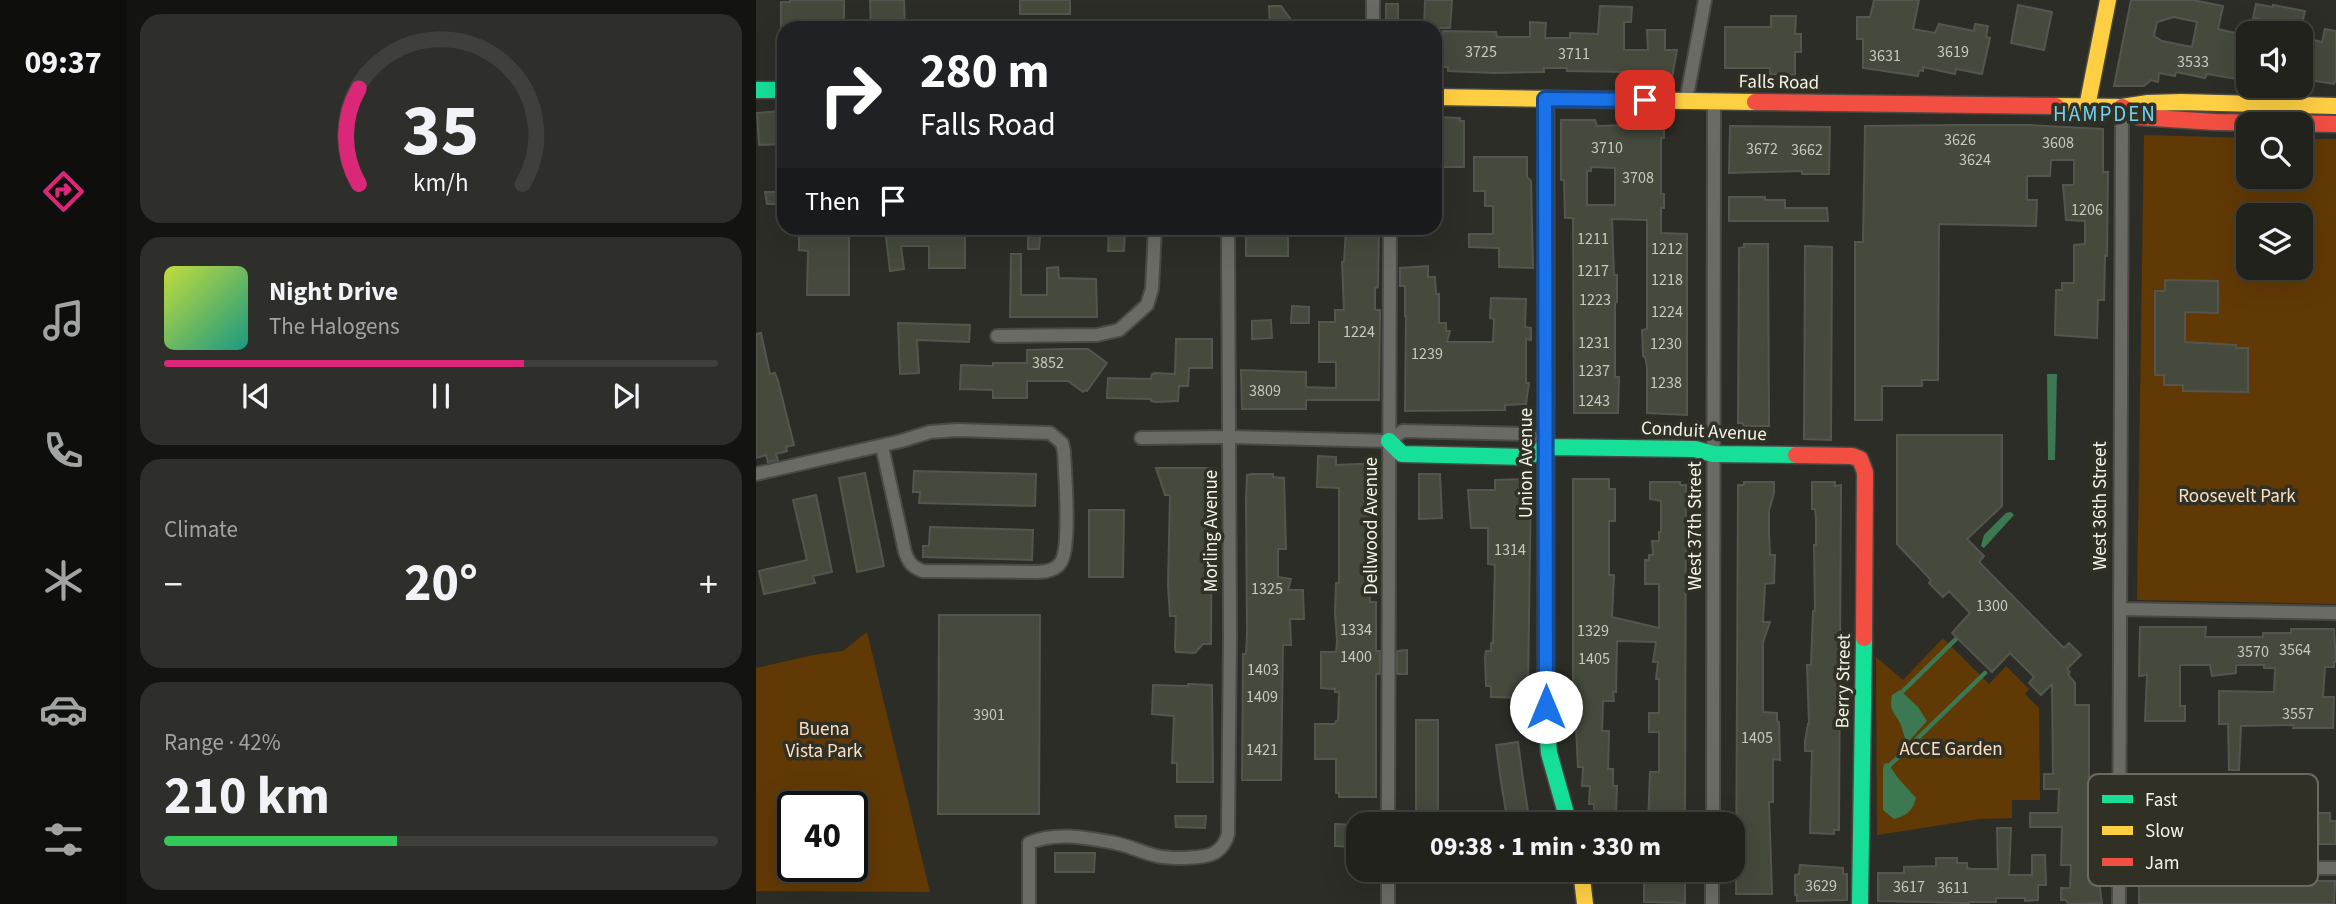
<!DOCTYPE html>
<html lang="en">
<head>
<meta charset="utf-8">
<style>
  body { margin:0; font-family:"Source Sans 3",sans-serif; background:#2e2f2a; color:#f1f3f6; height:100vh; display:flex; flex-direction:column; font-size:26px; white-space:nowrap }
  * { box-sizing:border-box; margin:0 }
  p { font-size:23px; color:#a2a4a4 }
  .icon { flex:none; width:38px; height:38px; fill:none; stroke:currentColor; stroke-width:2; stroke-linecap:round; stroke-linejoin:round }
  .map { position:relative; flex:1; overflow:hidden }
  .details { display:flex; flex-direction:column; gap:14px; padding:14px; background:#131310; width:630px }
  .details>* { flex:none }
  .hud { position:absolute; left:21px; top:21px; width:665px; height:214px; border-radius:21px; box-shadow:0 7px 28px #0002,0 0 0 2px #3f3f3b; background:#202124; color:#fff; overflow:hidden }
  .buttons { position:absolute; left:1480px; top:21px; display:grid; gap:14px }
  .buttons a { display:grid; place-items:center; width:77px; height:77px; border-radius:14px; background:#22221d; box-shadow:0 7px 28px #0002,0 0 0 2px #3f3f3b; font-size:35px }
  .speed { position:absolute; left:21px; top:791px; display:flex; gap:14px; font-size:35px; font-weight:700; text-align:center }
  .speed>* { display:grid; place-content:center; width:91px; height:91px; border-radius:50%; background:#22221d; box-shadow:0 7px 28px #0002,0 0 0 2px #3f3f3b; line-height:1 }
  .speed .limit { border:4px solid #111; border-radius:10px; background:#fff; color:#111 }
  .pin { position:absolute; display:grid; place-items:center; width:60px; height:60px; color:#fff; margin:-30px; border-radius:14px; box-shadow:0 4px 10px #0006 }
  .me { position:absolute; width:77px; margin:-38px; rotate:0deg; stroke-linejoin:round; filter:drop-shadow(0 0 5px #0008) }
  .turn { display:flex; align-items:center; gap:24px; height:147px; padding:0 28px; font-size:32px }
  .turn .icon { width:91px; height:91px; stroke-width:2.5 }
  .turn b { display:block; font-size:49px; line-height:60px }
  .then { display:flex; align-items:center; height:66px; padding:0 28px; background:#0003; gap:14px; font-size:26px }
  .big { font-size:52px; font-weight:700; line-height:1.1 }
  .details .card { flex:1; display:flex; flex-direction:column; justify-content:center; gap:10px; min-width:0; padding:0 24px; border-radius:21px; background:#2e2f2a }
  .details .dial { align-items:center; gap:0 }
  .dial svg { height:182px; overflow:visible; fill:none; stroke:#3f3f3b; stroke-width:7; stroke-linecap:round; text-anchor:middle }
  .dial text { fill:#f1f3f6; stroke:none }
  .song { display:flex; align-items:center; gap:21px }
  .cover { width:84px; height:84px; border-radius:10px; background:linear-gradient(135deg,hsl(70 70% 55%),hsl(170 70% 35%)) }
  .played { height:7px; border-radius:4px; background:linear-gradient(90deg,#db2777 65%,#3f3f3b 65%) }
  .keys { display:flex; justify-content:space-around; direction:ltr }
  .heat { display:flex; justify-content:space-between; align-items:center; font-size:38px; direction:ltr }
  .charge { height:10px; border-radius:5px; background:linear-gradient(90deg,#34c759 42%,#3f3f3b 0) }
  .trip { position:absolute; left:590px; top:812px; width:399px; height:70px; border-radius:21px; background:#22221d; box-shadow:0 7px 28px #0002,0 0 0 2px #3f3f3b; font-weight:700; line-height:70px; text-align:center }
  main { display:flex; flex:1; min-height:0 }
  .menu { display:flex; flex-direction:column; width:126px; justify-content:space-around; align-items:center; background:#0e0e0c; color:#a2a4a4 }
  .menu .icon { width:49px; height:49px }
  .menu .on { color:#db2777 }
  .menu b { font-size:32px; color:#f1f3f6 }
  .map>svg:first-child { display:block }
</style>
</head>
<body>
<main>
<nav class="menu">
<b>09:37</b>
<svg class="icon on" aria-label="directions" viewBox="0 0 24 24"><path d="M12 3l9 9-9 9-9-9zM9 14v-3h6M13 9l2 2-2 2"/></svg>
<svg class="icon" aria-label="music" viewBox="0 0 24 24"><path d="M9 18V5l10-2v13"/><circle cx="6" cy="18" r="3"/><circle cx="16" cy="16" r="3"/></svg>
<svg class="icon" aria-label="phone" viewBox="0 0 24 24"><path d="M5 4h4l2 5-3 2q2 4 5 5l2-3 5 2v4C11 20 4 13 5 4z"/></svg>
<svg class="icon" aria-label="climate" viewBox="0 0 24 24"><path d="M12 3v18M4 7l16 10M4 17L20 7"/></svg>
<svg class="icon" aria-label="car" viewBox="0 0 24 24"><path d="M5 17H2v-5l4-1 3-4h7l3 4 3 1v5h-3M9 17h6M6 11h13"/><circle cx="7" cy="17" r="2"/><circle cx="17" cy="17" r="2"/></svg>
<svg class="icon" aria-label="filters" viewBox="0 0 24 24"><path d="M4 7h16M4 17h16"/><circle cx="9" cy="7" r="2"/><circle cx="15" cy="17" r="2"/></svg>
</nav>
<section class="details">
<div class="card dial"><svg viewBox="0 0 100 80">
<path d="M14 69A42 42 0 1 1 86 69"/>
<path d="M14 69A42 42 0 0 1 14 27" stroke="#db2777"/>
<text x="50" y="56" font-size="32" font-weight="700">35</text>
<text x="50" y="72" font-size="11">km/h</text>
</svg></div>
<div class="card">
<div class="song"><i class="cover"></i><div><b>Night Drive</b><p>The Halogens</p></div></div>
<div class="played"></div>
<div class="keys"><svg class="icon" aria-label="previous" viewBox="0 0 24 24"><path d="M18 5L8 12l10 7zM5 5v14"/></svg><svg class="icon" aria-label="pause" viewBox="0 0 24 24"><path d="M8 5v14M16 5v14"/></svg><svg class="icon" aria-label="next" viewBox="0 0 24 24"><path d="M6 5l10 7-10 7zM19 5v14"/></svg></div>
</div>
<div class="card"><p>Climate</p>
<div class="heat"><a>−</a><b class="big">20°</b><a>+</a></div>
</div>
<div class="card"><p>Range · 42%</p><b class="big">210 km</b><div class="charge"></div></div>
</section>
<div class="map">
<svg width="1580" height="904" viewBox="0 0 1580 904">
  <rect width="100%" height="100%" fill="#2d2d27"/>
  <path fill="#613905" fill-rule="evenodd" d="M1388 135 1493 138V177H1545V139H1580V604L1381 600ZM1493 215H1545V268H1493Z
    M111 632 174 892 0 891V668L57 655 87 651ZM37 807H96V866H37Z
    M1187 638 1233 684 1250 666 1273 689 1269 694 1283 708 1284 800H1256V818L1224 819 1121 835 1120 657 1147 680Z"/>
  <path fill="#3c7852" d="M1291 374H1301L1299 460H1292Z
    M1255 512 1258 515 1228 548 1225 546 1228 535 1250 513Z
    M1144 690 1162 707 1171 721 1154 740H1150C1147 735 1147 729 1144 723 1138 711 1133 712 1136 695Z
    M1132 763 1142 778 1160 798C1157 811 1150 816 1138 819L1127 810V770L1128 764Z"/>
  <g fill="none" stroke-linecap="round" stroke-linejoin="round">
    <path stroke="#3c7852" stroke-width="4.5" d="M1147 691 1201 638
      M1134 765 1229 673"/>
  </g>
  <path fill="#454a3d" stroke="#545550" stroke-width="2" fill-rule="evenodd" d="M34 0H88V28H25V2H34Z
    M114 0H148L149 28H115Z
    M264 0H314V14H264Z
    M669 0H696L694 28H668Z
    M1118 0H1163L1157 29 1179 33 1183 24 1218 31 1219 24 1232 26 1230 37 1234 38 1226 74 1200 69 1199 74 1167 67V71L1163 70 1162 76 1107 68V39H1101V17H1114Z
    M1375 0H1437L1467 6 1462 29 1493 36V81L1451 74 1449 78 1420 72 1419 76 1403 73 1402 82 1395 80 1388 86H1358ZM1418 17 1441 22 1436 47 1406 41 1398 36 1401 22Z
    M630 4H642V28H630Z
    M1500 4 1517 7V5L1549 11 1544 33H1524L1526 24 1497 18Z
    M1262 5 1296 12 1288 50 1255 43Z
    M513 6H525L541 28H514Z
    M844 6 876 7 875 22H868V50H892L891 30H909V50H921L916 78 873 77V72L811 71V68H788V72H782L739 73 692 71V67H685L687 31 740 32 741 37H774V22L790 23 789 38H814V33L842 34Z
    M1015 16H1040L1039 34H1045V52H1039V75L1014 74V68H969V27H1015Z
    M1569 29 1580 31V80L1578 84 1545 79V37L1566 42Z
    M25 111 27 144 3 145 1 113Z
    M679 117 704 118V121H708V167H682V153H679Z
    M805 120H839L841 126 908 124V138H905V194H908V208H905V233L931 234V415L891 413V367L889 357 887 356 886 330 891 329V220L856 219 858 275H861V302L859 303V377H863L862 413H818L817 218H809L808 180H805ZM835 167 859 168V205H831V171H835Z
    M1199 125H1272L1347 129V172H1352L1351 256H1349L1348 300H1342L1341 338 1299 335 1300 290H1306V283H1318V245L1329 244V221L1310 220 1307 185H1318V160H1295L1294 176H1271V200H1281L1280 226 1183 224 1182 380H1166V386H1126V420H1099V242H1107L1109 126Z
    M974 126 1074 127 1073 174H1046V171L973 173Z
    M718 157H771V177L775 181 777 268 743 267V248L713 247V234H737V206H729V191H718Z
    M9 192H28V204H11Z
    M973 197H1009V200H1029V208H1071L1072 221H973Z
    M43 228H93V295H51L52 251 43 250Z
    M129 228H209V268H173V246H145L148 269 134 271Z
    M272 228H285L283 249H272Z
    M353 228H369L368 251H352Z
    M490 228H532V256H490Z
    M590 228H623L622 287 619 288V310H624L623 400H550V409H486L485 370 550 372V387L580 388V362H563V322H579V310H588L586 262H588Z
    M988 244H1012L1013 426H987V423H982L983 248 988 247Z
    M1049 246 1076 247 1075 440 1048 439Z
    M255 254H265V295H291V268L302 267 303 278 340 279 341 317H254Z
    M672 266V277H679L680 294H683V323H690V331H694L691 342H737L738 319 734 318 735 298 770 299 769 327 775 328V340L770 339V383H773L770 404 749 405V410L649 411 650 316H649V286H644V268Z
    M1409 280 1462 281V313L1429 312V342L1480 345V348H1492V392L1427 391V385H1408V375H1399V291H1409Z
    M536 306 553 307V323H535Z
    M515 320 516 338 496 339V321Z
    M142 323 214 325 213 342 161 340 163 373 144 374Z
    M5 333 14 374 19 373 22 381 38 445 30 447 31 451 20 454 22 460 12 462 10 455 0 458V334Z
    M420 339H456V368H433L432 386H423L422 401 399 402 395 401V399L351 398 352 378 395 379 396 374 399 373 419 374Z
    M307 349H332L351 363 331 391 329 390 327 392 312 381H271V398H237V390L204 389 205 365 237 366V363H271V350Z
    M1141 435H1246V506L1211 539 1228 556 1223 562 1308 648 1313 643 1325 655 1311 669 1314 672 1312 674 1319 683V705H1333V809H1345L1346 851 1345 867H1341L1346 903 1312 904 1310 900H1305V888H1314L1315 865H1305L1306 827H1274V813H1302L1303 789H1288V774H1297L1296 684 1285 695 1273 683 1278 677 1254 653 1236 672 1196 633 1214 613 1193 591 1187 597 1173 583 1175 580 1141 544Z
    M562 456 580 457V465L622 463V483H615L614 561V602H620V651H624V674H620V797H583V793H580V759H559V724H579L580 721H582L583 692H579V689L565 688V652H580L581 641 579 613 580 583H583V488L561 487Z
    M400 468H456L455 644H447L439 653 420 652 419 649 420 616H414L412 586 414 495H409Z
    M158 471 280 474 279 506 163 503 164 492H157Z
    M109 473 128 566 101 572 83 478Z
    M495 474H517V477L528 478 530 549H522V577L535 579 532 590H547L548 619H534L535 645H527L525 780H486L487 654H490L491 634 490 498 491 475Z
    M663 474H684L686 518 663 519Z
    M771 479 775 480 772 686H769V698L735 697V686H730L729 657 730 651H735V643H737L739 565 732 564V528H715L712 490H739V480Z
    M817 479H853V489H859V521H853V575H858L856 617 903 628V584H889V560H893V555H897L896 541H903V532H905V501L894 499V482H924V485H930L929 824H892L894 772H903V732H893V713H903V679H900L902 662H897L900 642 861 641 860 692H857L858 701H847L846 731H853L852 769H857V786H861L860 815 843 814V812H838V804H833L834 786H826L827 767H822L820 728H817Z
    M988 482H1018V493L1013 511V532L1014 555H1019L1018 583 1009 584 1007 622H1014L1007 642V712L1021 713V721L1023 722 1024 760 1017 759V802H1013L1016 894H980L982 485H988Z
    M1056 482H1079V486L1085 485 1083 830H1078V834L1054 833 1056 751H1049V741L1052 724H1053L1051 665H1055L1057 611H1059L1058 545H1060V519L1059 509H1056Z
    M60 495 76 572 57 576 59 583 8 594 3 571 51 560 37 500Z
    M333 510H368L367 577H333Z
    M174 527 277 530 276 560 167 557V546H173Z
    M183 615H284L283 814H182Z
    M1384 627H1450L1449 637H1507V633H1535V629H1578L1580 662H1578V667H1569L1567 697H1578L1577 728H1537L1538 725 1485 726 1483 770H1473L1472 724H1463V691L1518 692 1519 668H1508V665H1480V673L1456 676 1454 665H1424V706H1429V721H1389L1391 675 1383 676Z
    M651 650V674H641V651Z
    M432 684 456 685 457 782H421V763H416L418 716 396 714 397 685 432 686Z
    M660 720H682V824H660Z
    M762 742 767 779 774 824H752L745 782 740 745Z
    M1391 774H1418V793H1422V813H1431V832H1469V810H1482V816L1497 817V821L1519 822 1518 850 1461 847V856L1384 853V812H1387L1388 775Z
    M1562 813H1574V821H1580V844H1563Z
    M419 816H450L449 828 420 827Z
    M579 824 602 825V847L579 846Z
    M1241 828H1255L1253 875H1276V855H1289L1290 885H1282V900L1269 901V898H1240V902H1213V903L1122 901V873H1148V867L1180 866V858H1201V863H1211V868L1216 869H1242Z
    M299 853H339L338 872H299Z
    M1044 865 1087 868V874H1091V900L1041 901V895H1039V875L1043 874Z
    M888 870H929V903L888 902Z
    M1383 879 1455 883H1483V880H1491L1505 885 1517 883 1522 885 1540 884 1546 881H1579L1578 904H1383Z"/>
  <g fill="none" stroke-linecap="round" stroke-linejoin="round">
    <g stroke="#494945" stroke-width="16">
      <path id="street" d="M617 0V28
        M930 101 949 0
        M241 336 341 335 363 330 391 305 396 289 399 228
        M385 438 473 437 633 441 647 431 772 434 790 447
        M0 474 145 441 174 432 201 430 294 433 306 443 308 452C309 474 315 546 305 562 300 570 290 572 281 572L167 571C156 567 153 563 149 552L126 446
        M1364 609 1580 613
        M632 824 634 228
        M957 824 958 101
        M1363 868H1580
        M273 904V843C300 831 332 838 359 843 374 846 387 853 401 856 414 859 450 859 460 852 467 847 470 842 472 834L474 637 472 228
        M632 904V870
        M956 904V870
        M1363 904 1366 107"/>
    </g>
    <g stroke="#494945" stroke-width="19">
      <path id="fast" d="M0 90H28
        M790 99V717L793 753 813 824
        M633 441 646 454 772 457 790 447 939 449 957 454 1040 455
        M1104 904 1108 638"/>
    </g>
    <g stroke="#494945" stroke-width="19">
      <path id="slow" d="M679 97 999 102
        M1300 106 1366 107 1392 103 1425 102 1580 106
        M1331 107 1352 0
        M825 870 829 904"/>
    </g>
    <g stroke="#494945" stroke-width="19">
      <path id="jam" d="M999 102 1300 106
        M1366 107 1383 117 1459 122 1580 124
        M1040 455 1096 456 1104 459 1109 472 1108 638"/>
    </g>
    <use href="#street" stroke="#6b6b66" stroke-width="12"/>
    <use href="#fast" stroke="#16e098" stroke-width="16"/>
    <use href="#slow" stroke="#ffcf43" stroke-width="16"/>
    <use href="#jam" stroke="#f24e42" stroke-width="16"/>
  </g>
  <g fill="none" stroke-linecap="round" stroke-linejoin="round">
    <g stroke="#114b97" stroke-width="18">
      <path id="route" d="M790 707 789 99 889 100"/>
    </g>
    <use href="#route" stroke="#1a73e8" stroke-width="12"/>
  </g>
  <g text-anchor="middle" stroke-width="7" stroke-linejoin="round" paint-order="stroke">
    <g font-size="16" fill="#c7c9c0">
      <text x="725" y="57">3725</text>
      <text x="1197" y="57">3619</text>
      <text x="818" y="59">3711</text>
      <text x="1129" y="61">3631</text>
      <text x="1437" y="67">3533</text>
      <text x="1204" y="145">3626</text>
      <text x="1302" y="148">3608</text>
      <text x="851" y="153">3710</text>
      <text x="1006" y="154">3672</text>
      <text x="1051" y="155">3662</text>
      <text x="1219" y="165">3624</text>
      <text x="882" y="183">3708</text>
      <text x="1331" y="215">1206</text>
      <text x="837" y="244">1211</text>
      <text x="911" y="254">1212</text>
      <text x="837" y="276">1217</text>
      <text x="911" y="285">1218</text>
      <text x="839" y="305">1223</text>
      <text x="911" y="317">1224</text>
      <text x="603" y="337">1224</text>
      <text x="838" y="348">1231</text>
      <text x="910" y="349">1230</text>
      <text x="671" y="359">1239</text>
      <text x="292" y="368">3852</text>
      <text x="838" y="376">1237</text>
      <text x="910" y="388">1238</text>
      <text x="509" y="396">3809</text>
      <text x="838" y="406">1243</text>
      <text x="754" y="555">1314</text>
      <text x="511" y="594">1325</text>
      <text x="1236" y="611">1300</text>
      <text x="600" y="635">1334</text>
      <text x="837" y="636">1329</text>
      <text x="1539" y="655">3564</text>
      <text x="1497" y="657">3570</text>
      <text x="600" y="662">1400</text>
      <text x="838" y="664">1405</text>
      <text x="507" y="675">1403</text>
      <text x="506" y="702">1409</text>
      <text x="1542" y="719">3557</text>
      <text x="233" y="720">3901</text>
      <text x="1001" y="743">1405</text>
      <text x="506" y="755">1421</text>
      <text x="1065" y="891">3629</text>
      <text x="1153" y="892">3617</text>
      <text x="1197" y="893">3611</text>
    </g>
    <g font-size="19" fill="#f2f3eb" stroke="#303024">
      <text transform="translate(1023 81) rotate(1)" y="7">Falls Road</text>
      <text transform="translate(948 430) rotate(3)" y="7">Conduit Avenue</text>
      <text transform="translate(769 463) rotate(-90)" y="7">Union Avenue</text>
      <text transform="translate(1343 506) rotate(-90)" y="7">West 36th Street</text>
      <text transform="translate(614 526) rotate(-90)" y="7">Dellwood Avenue</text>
      <text transform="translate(938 526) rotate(-90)" y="7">West 37th Street</text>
      <text transform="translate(454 531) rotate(-90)" y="7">Morling Avenue</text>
      <text transform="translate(1086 681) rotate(-89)" y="7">Berry Street</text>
    </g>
    <g font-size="19" fill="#fcdec2" stroke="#303024">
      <text x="1481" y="502">Roosevelt Park</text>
      <text x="68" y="735">Buena<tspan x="68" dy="22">Vista Park</tspan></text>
      <text x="1195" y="755">ACCE Garden</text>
    </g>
    <g font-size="21" letter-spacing="2" fill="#73d3f1" stroke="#303024">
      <text x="1349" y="121">HAMPDEN</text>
    </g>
  </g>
  <rect x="1332" y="774" width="230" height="112" rx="10" fill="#303024" stroke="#6a6a60" stroke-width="2"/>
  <rect x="1346" y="795" width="31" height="8" fill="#16e098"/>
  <rect x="1346" y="826" width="31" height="9" fill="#ffcf43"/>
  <rect x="1346" y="858" width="31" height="8" fill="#f24e42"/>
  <g font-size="19" fill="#f2f3eb">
    <text x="1389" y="806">Fast</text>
    <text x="1389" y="837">Slow</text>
    <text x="1389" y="869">Jam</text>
  </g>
</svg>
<div class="buttons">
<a><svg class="icon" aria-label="sound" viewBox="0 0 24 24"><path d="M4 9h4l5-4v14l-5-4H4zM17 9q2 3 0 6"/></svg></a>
<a><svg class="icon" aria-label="search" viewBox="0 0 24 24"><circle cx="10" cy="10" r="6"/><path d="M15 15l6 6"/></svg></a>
<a><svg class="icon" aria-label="layers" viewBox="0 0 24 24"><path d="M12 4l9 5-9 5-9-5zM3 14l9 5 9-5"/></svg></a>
</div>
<div class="speed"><div class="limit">40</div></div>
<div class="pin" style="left:889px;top:100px;background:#d93025"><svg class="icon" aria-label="arrive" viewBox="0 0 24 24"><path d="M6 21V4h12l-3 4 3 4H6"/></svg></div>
<svg class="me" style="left:790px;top:707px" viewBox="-20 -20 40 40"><circle r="19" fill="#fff"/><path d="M0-13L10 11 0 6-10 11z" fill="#1a73e8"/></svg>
<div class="trip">09:38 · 1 min · 330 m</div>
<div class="hud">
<div class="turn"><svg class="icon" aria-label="right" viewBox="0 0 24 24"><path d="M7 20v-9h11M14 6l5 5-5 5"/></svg><div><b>280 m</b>Falls Road</div></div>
<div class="then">Then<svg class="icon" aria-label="arrive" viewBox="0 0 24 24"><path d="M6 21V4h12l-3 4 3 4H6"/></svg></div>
</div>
</div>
</main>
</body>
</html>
